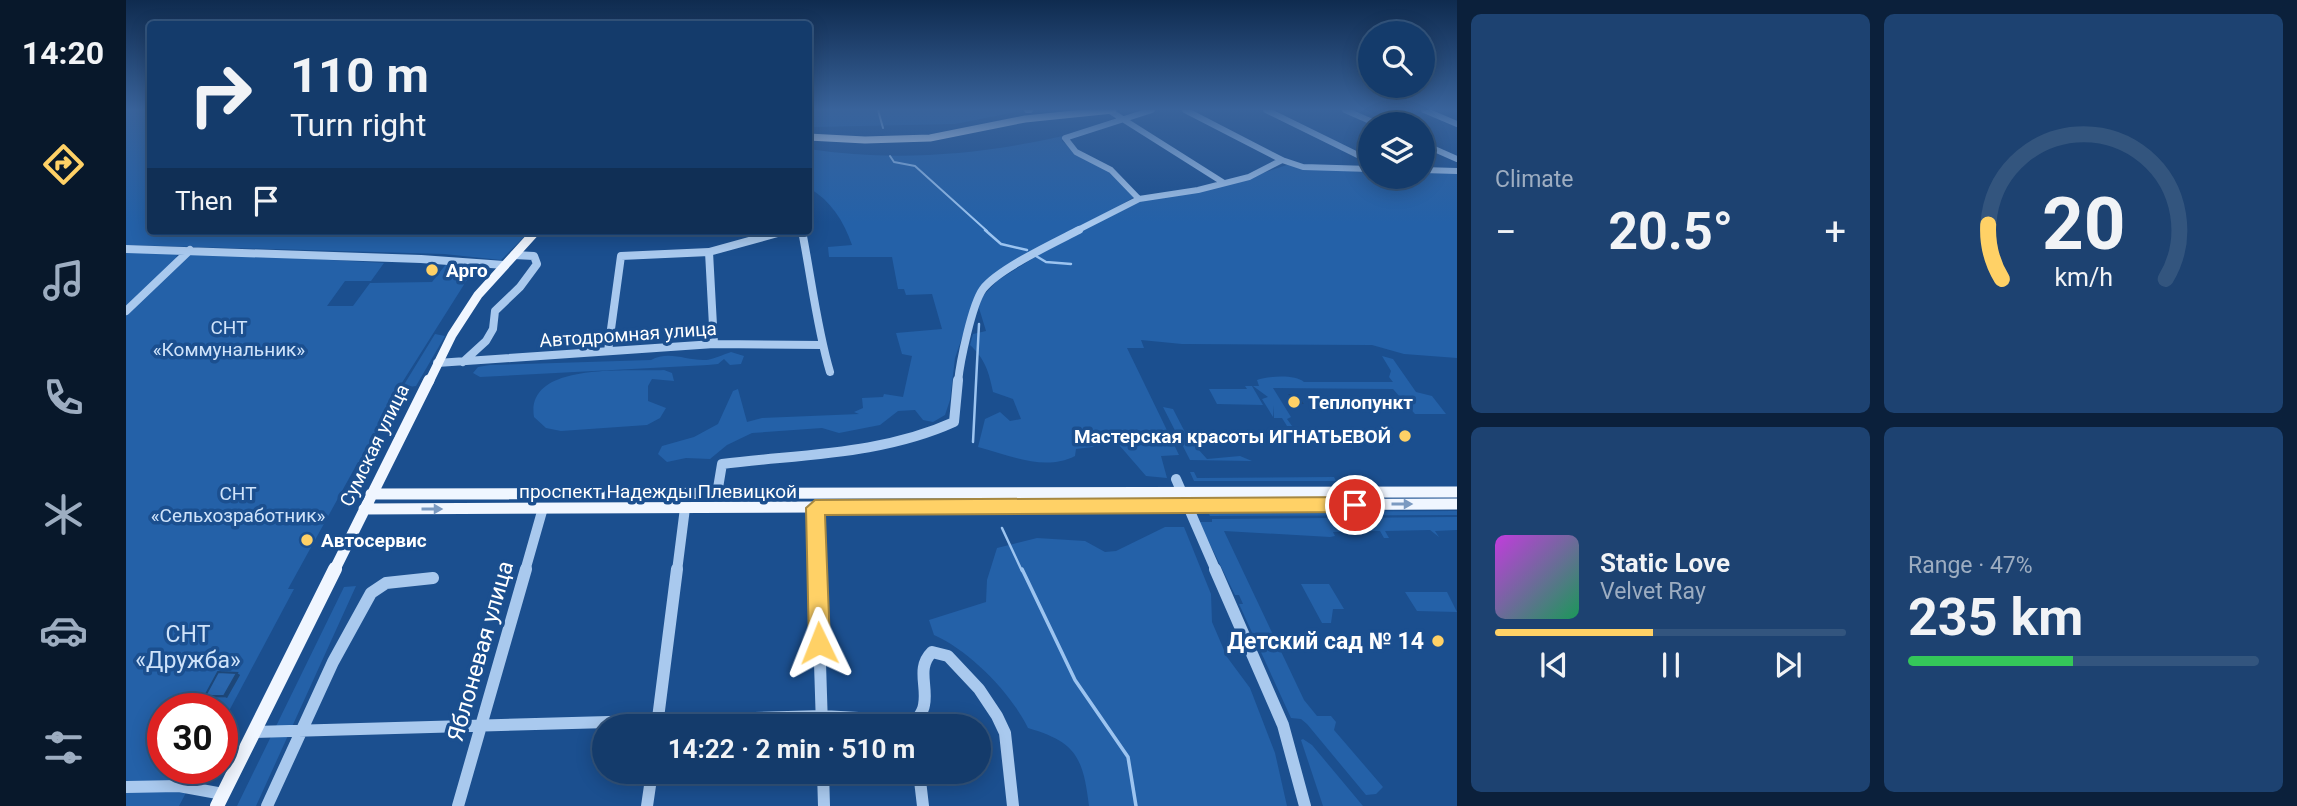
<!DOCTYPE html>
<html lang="en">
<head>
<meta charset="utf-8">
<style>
  body { margin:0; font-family:Roboto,sans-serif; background:#1d4271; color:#f1f3f6; height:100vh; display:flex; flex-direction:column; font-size:26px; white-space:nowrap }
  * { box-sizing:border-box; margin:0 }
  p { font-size:23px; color:#9dadc1 }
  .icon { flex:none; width:38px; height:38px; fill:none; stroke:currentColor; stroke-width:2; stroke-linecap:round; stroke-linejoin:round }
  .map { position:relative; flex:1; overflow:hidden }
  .panel { display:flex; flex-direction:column; gap:14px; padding:14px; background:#0b203b; width:840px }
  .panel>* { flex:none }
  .hud { position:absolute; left:21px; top:21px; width:665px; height:214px; border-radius:7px; box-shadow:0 4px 18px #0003,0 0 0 2px #33557e; background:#143b6b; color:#f1f3f6; overflow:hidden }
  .tools { position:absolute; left:1232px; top:21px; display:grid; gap:14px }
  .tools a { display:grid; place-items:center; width:77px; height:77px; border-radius:50%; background:#143b6b; box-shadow:0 4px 18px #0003,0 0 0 2px #33557e; font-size:35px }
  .speed { position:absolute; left:21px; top:693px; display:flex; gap:14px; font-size:35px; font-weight:700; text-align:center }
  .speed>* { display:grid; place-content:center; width:91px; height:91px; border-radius:50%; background:#143b6b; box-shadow:0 4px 18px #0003,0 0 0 2px #33557e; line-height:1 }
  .speed .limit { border:10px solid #d22; background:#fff; color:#111 }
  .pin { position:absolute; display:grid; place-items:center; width:60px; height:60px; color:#fff; margin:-30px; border:4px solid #fff; border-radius:50%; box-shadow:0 2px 7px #0007 }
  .me { position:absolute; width:77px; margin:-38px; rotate:358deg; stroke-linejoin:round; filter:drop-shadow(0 0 5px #0008) }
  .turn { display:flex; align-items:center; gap:24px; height:147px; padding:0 28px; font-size:32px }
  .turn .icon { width:91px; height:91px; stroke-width:2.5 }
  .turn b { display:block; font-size:49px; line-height:60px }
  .then { display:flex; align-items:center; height:66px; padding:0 28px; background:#0003; gap:14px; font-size:26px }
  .big { font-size:52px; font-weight:700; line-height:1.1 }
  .panel .widget { flex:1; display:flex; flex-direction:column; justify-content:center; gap:10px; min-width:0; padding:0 24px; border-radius:10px; background:#1d4271 }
  .panel .dial { align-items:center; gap:0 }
  .dial svg { height:182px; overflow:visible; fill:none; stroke:#33557e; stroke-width:7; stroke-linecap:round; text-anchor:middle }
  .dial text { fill:#f1f3f6; stroke:none }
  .song { display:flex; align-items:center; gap:21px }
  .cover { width:84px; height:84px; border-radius:10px; background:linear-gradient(135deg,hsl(290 70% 55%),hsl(150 70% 35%)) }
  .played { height:7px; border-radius:4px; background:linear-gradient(90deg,#ffd166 45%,#33557e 45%) }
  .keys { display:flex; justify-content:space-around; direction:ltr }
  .heat { display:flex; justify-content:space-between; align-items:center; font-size:38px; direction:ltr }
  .charge { height:10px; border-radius:5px; background:linear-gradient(90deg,#34c759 47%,#33557e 0) }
  .panel .tiles { flex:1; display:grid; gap:14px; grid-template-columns:repeat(2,1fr) }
  .trip { position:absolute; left:466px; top:714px; width:399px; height:70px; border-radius:35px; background:#143b6b; box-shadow:0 4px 18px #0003,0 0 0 2px #33557e; font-weight:700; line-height:70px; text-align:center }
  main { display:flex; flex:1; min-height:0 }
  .dock { display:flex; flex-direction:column; width:126px; justify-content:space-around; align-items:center; background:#08182b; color:#9dadc1 }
  .dock .icon { width:49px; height:49px }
  .dock .selected { color:#ffd166 }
  .dock b { font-size:32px; color:#f1f3f6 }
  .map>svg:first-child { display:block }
</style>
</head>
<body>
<main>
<nav class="dock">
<b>14:20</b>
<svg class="icon selected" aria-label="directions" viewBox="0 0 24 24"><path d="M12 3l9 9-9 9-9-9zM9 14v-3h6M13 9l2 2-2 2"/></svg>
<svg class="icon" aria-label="music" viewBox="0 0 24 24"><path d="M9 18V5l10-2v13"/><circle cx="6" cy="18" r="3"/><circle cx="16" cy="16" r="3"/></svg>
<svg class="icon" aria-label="phone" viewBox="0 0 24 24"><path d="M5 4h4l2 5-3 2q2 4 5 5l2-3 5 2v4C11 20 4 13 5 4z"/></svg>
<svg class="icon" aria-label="climate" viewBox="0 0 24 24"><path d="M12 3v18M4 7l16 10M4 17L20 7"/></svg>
<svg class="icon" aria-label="car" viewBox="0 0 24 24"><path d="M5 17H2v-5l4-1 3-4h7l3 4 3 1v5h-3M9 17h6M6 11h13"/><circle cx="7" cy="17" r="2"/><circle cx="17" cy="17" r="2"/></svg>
<svg class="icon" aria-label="filters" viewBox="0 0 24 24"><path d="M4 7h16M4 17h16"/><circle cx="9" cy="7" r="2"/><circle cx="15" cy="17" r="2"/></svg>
</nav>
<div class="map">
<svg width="1331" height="806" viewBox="0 0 1331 806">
  <rect width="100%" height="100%" fill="#1b4f8f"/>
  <path fill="#2461a8" d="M0 110H24V231H404L375 260 318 254 0 245Z
    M683 110H888L890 112 829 124 688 127H683Z
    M937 136 936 141 958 159 978 167 1008 197 852 291 829 358 824 400 819 415 807 422 797 420 789 410 772 411 754 425 713 433 696 428 626 433 601 445 584 459 560 458 541 462 532 454 536 446 568 437 592 424 607 391 612 389 621 422 636 418 733 414 728 412 737 408 736 398 757 397 758 394 777 397 786 356 776 354 770 333 816 329 806 294 780 295 778 289H772L766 257H703L702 247 726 245C718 221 704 200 683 188V149C768 162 853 155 937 136Z
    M1164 164 1244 168V177H1297V172L1331 173V358L1278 354 1246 345 1056 344 1015 340 1018 348H1001L1053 455 1035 456 1041 478 1020 476 987 438 966 447 950 449 949 456C918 472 883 455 852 447L859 419 874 412 884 421 895 419 887 399 867 392C863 372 859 359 844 345L847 334 860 331 853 308 856 297 871 281 938 239 1014 201 1100 185Z
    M0 251 52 254 50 257H55L0 308Z
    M62 252 258 263 245 281H219L201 306H227L244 283 306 282 321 263 351 264 267 397 237 462H232L162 589H168L96 724V709H37V768H73L53 806H0V311Z
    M309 334 319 336 290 386 276 388Z
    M605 352 618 356 615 364 604 365 598 359 592 364 582 365 354 377 347 373 352 367 364 365 525 360C543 350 561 361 580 360 585 360 599 354 605 352Z
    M1256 356 1267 359 1290 392 1306 396 1320 414H1289L1267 389 1147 388 1165 417 1161 419 1166 426H1161L1156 418H1148L1147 405V417L1136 399 1142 397 1127 386H1133L1131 380C1142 376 1169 374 1178 382H1267L1263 377 1265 371Z
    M538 370 546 373 548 381 526 379 522 386V401L540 408 534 418 521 425 435 431 420 428 408 417C399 361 503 372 538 370Z
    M1119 386H1126L1137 405 1091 404 1083 389H1121Z
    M1037 407 1047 409 1062 438 1081 459 1114 456 1126 461 1064 460Z
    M1068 472 1071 478 1208 477 1210 481H1068L1064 472Z
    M1331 511V515L1084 516 1082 512Z
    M1331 517V530L1309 531 1313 537 1304 530 1259 531 1263 538H1258L1254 531 1207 532 1209 536 1204 537 1098 531 1178 700 1191 716H1205L1210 722 1208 730 1257 787 1250 794 1240 795 1181 724 1175 719 1165 718 1113 604H1117L1113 595H1109L1073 522H1086V519Z
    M1039 527H1058L1085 594 1086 622 1101 657 1124 688 1149 753 1161 806H963C957 757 950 742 902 728 885 693 844 651 808 635L803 620 860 602 861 580 871 548 911 538 959 541 979 552 990 551Z
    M1175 584H1203L1218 609H1207L1205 623H1196Z
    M230 586 130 806H111L218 587Z
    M1279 592H1321L1331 612 1291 611Z
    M1177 739 1186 745 1237 806H1197L1175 740Z"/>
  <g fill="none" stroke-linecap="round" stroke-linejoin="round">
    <path stroke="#9cc4f0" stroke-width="2" d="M752 110 757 128
      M764 156 768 162 789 166 861 231"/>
    <path stroke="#9cc4f0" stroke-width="2.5" d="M859 230 875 244 901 250
      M910 256 920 262 945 264
      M847 442 853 324
      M876 528 896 571"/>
    <path stroke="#9cc4f0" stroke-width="3.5" d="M896 569 949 680 1002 757 1010 806"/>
    <path stroke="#a9c9ee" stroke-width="6" d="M901 110H904
      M1059 110 1156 160 1177 167 1244 169
      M1140 110 1244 161
      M1219 110 1251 124
      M1298 110 1331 124
      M984 111 1098 183
      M1297 144 1331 159
      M1297 170 1331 171
      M1013 199 985 170 950 152 939 138 1026 110
      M950 231 1013 199 1072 190 1123 177 1156 160"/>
    <path stroke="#a9c9ee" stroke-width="8" d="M676 231C685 276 691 329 704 372
      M0 249 295 259 378 265
      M0 311 64 250
      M588 344 583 252 659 231
      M482 351 495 256 583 252
      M337 362 360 341 367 329 369 311 394 287 411 264 408 256 388 255
      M311 363 588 344 696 345
      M832 382C834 362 846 304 857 289 872 269 930 242 953 230"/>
    <path stroke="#a9c9ee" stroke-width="10" d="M1050 479 1090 571
      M591 494 596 464C675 454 755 455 828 422L832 380
      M689 507 691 571
      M399 571 417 508
      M551 571 559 508"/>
    <path stroke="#a9c9ee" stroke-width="12" d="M691 569 696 726
      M1089 569 1157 725 1179 806
      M788 725C791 718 797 713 798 705 802 686 790 668 806 652L822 656 853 689 871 716 879 733 887 806
      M531 726 551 569
      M128 732 696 716 787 721
      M697 772 698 806
      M793 772 797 806
      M0 787 53 786 97 794
      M141 806 207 662 245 593 260 583 307 578
      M332 806 400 569
      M521 806 526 772"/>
    <path stroke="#f0f6ff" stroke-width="7" d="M682 137 739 140 804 138 899 119 987 110"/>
    <path stroke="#f0f6ff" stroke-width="9" d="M303 382 326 335 352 295 410 231"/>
    <path stroke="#f0f6ff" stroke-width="11" d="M245 494 1331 492
      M238 509 1331 504
      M208 571 303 380"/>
    <path stroke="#f0f6ff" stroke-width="14" d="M91 806 209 569"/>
  </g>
  <path fill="#245895" d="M1164 395 1176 403 1175 405H1167L1162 398Z
    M111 673 114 675 101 698H82L79 696Z"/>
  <path fill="#1d4779" d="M111 673 114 675 101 698 98 696Z"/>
  <path fill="#2a66ad" stroke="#1d4779" stroke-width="2" d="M1164 395H1171L1176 403H1169Z
    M92 672 111 673 98 696H79Z"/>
  <defs><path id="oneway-solid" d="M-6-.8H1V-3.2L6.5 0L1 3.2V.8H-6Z" transform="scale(1.75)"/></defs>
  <g fill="#7b9ac1">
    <use href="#oneway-solid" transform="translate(1276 504)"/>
    <use href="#oneway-solid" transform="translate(306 509)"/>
  </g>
  <linearGradient id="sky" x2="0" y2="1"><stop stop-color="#0f2b4f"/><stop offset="0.49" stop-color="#39639b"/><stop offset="1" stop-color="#39639b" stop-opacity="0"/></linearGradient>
  <rect width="1331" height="223" fill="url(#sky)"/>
  <path fill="#ffd166" stroke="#a68842" stroke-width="2" d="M1229 497 1238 505 1229 512 699 515 704 643 701 650 693 653 686 650 683 643 680 508 689 500Z"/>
  <g fill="#ffd166" stroke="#1b4f8f" stroke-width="2.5">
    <circle cx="306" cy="270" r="7"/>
    <circle cx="1168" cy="402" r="7"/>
    <circle cx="1279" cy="436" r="7"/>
    <circle cx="181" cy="540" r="7"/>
    <circle cx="1312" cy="641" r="7"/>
  </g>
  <g text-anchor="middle" stroke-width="7" stroke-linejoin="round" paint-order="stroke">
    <g font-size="19" font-weight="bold" fill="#fff" stroke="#1b4f8f" text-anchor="start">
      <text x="320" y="277">Арго</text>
      <text x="1182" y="409">Теплопункт</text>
      <text x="1265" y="443" text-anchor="end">Мастерская красоты ИГНАТЬЕВОЙ</text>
      <text x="195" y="547">Автосервис</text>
    </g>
    <g font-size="19" fill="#cfe3fa" stroke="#1b4f8f">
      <text x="103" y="334">СНТ<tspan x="103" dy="22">«Коммунальник»</tspan></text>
      <text x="112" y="500">СНТ<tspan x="112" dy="22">«Сельхозработник»</tspan></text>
    </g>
    <g font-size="19" fill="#fff" stroke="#1b4f8f">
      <text transform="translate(502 334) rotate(-4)" y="7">Автодромная улица</text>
      <text transform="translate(248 445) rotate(-64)" y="7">Сумская улица</text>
      <text x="532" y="498">проспект Надежды Плевицкой</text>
    </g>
    <g font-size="23" fill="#cfe3fa" stroke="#1b4f8f">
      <text x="62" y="642">СНТ<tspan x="62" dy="26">«Дружба»</tspan></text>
    </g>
    <g font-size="23" font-weight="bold" fill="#fff" stroke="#1b4f8f" text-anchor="end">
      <text x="1298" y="649">Детский сад № 14</text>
    </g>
    <g font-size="23" fill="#fff" stroke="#1b4f8f">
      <text transform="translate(354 651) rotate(-74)" y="8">Яблоневая улица</text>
    </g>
  </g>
</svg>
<div class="tools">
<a><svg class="icon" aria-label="search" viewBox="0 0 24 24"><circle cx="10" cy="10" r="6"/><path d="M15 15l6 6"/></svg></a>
<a><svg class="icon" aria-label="layers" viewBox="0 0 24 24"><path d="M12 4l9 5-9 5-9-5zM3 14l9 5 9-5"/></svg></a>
</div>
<div class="speed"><div class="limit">30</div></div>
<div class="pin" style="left:1229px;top:505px;background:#d93025"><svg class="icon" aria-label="arrive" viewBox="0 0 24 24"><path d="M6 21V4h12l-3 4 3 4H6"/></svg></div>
<svg class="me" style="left:693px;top:643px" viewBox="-20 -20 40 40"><path d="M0-17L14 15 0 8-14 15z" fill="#ffd166" stroke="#fff" stroke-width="4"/></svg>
<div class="trip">14:22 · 2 min · 510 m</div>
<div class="hud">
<div class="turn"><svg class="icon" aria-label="right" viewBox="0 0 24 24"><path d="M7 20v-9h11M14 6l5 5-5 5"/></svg><div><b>110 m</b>Turn right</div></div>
<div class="then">Then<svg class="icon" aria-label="arrive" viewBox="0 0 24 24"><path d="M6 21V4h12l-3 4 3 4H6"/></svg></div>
</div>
</div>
<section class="panel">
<div class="tiles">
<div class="widget"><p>Climate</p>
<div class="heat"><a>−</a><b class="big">20.5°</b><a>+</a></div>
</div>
<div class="widget dial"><svg viewBox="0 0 100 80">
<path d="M14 69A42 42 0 1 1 86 69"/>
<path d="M14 69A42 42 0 0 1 8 45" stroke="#ffd166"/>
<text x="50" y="56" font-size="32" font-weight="700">20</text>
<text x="50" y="72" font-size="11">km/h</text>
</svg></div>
<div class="widget">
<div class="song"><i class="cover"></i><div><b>Static Love</b><p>Velvet Ray</p></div></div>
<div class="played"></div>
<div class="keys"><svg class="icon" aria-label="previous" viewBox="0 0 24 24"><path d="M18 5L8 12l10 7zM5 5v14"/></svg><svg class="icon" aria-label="pause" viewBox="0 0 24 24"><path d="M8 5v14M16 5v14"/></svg><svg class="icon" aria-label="next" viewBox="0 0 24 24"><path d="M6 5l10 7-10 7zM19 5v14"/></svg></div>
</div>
<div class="widget"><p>Range · 47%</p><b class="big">235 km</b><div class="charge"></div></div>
</div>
</section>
</main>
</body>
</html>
